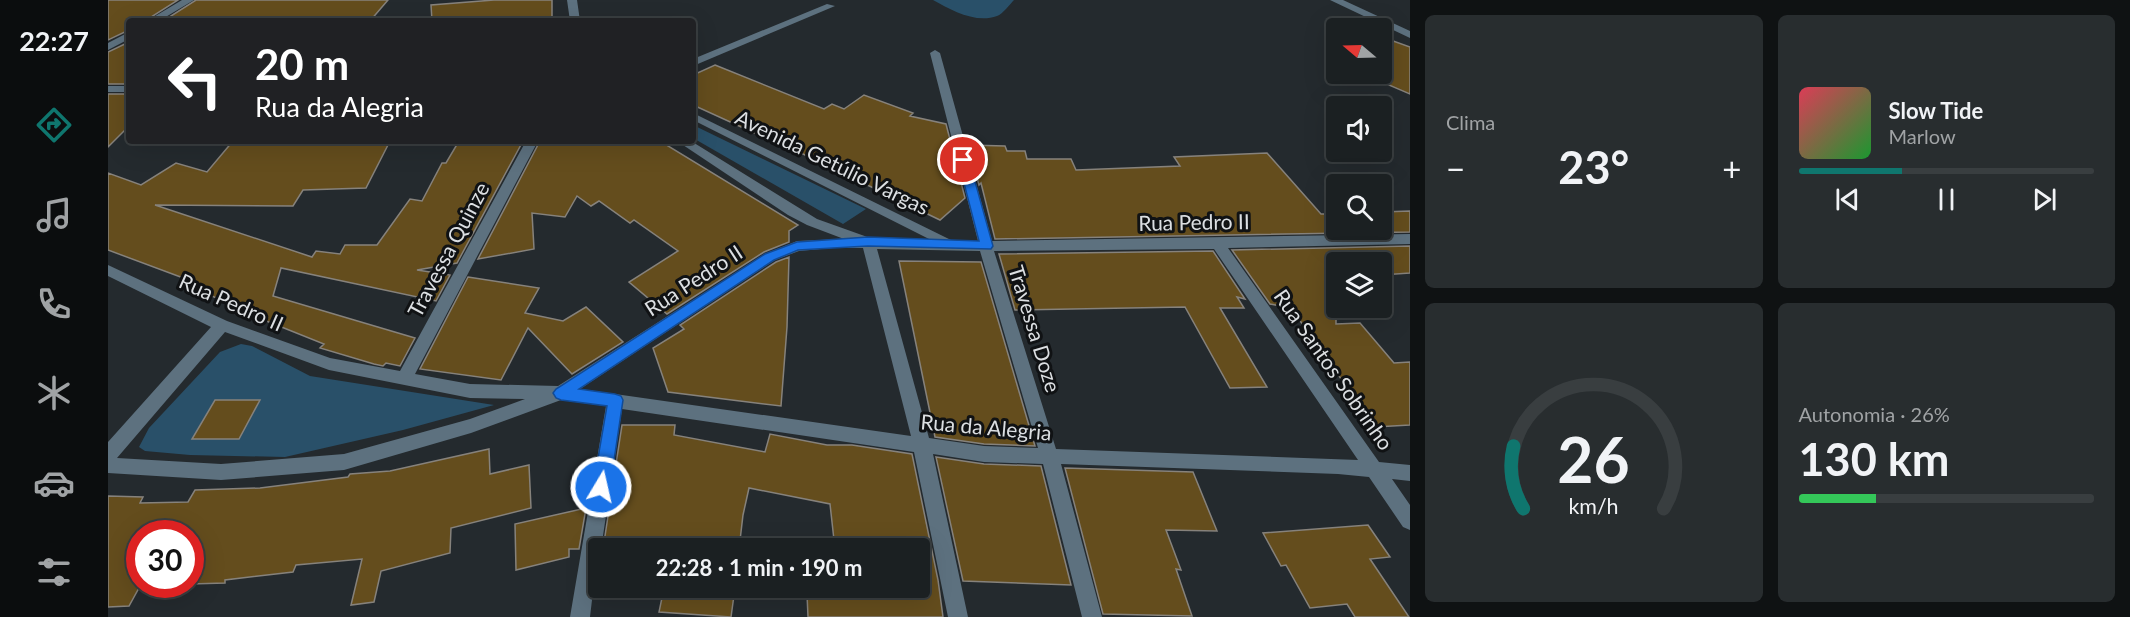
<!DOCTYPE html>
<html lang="pt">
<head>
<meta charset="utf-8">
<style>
  body { margin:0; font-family:Lato,sans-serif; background:#282d2f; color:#f1f3f6; height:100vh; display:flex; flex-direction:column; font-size:22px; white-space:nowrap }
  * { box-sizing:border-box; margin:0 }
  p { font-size:20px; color:#a0a3a5 }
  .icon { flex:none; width:33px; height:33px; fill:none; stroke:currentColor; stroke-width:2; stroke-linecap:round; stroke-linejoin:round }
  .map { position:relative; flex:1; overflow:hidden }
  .drawer { display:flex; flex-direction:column; gap:15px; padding:15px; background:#0f1213; width:720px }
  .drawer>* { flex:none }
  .top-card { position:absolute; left:18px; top:18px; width:570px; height:126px; border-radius:6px; box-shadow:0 6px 24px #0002,0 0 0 2px #393e40; background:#202124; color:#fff; overflow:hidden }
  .needle { width:39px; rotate:289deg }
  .controls { position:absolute; left:1218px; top:18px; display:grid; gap:12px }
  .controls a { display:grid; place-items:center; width:66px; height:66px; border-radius:6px; background:#1b2022; box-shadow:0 6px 24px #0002,0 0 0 2px #393e40; font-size:30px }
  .speed { position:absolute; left:18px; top:520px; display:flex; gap:12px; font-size:30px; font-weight:700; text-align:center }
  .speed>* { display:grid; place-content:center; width:78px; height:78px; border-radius:50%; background:#1b2022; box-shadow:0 6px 24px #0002,0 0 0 2px #393e40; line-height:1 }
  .speed .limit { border:9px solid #d22; background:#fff; color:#111 }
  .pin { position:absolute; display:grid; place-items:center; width:51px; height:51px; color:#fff; margin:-26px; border:3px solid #fff; border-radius:50%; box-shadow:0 2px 6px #0007 }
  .me { position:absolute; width:66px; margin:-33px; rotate:9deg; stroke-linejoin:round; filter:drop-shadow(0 0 4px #0008) }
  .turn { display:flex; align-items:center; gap:21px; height:126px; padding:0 30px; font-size:27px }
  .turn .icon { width:78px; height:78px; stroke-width:2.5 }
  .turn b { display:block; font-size:42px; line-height:51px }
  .big { font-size:45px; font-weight:700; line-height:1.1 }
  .drawer .tile { flex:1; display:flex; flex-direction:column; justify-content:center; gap:9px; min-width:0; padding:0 21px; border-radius:9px; background:#282d2f }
  .drawer .dial { align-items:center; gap:0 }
  .dial svg { height:156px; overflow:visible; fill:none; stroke:#393e40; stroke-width:7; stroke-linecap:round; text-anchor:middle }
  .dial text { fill:#f1f3f6; stroke:none }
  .song { display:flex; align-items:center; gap:18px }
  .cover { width:72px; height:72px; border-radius:9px; background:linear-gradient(135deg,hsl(350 70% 55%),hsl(130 70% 35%)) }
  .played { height:6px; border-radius:3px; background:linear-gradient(90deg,#0f766e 35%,#393e40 35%) }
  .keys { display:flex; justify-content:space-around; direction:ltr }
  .heat { display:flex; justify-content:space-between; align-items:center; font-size:33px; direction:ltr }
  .charge { height:9px; border-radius:4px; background:linear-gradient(90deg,#34c759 26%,#393e40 0) }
  .drawer .tiles { flex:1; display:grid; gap:15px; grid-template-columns:repeat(2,1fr) }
  .trip { position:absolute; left:480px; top:538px; width:342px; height:60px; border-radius:6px; background:#1b2022; box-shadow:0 6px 24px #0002,0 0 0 2px #393e40; font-weight:700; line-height:60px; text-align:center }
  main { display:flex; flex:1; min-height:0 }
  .dock { display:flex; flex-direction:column; width:108px; justify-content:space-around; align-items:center; background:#0b0d0e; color:#a0a3a5 }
  .dock .icon { width:42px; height:42px }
  .dock .active { color:#0f766e }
  .dock b { font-size:27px; color:#f1f3f6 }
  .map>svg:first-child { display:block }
</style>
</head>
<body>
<main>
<nav class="dock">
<b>22:27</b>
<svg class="icon active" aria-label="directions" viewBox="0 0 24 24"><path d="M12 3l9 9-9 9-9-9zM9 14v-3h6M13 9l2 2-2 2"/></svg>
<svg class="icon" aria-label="music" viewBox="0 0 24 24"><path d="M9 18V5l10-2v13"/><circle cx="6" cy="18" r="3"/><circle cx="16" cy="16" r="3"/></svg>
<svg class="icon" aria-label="phone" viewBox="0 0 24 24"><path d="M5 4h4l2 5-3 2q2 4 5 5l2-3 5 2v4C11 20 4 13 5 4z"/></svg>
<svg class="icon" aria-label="climate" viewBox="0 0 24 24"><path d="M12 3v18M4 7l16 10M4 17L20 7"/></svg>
<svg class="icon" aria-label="car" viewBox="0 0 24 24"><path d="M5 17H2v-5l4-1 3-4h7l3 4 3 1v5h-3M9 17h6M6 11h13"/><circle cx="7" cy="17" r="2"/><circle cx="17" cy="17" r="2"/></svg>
<svg class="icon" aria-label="filters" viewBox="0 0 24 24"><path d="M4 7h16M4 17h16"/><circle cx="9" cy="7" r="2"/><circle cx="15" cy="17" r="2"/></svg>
</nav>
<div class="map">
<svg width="1302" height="617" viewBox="0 0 1302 617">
  <rect width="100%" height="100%" fill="#242a2e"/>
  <path fill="#295069" d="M825 0H906C902 4 895 14 889 16 868 24 843 10 825 0Z
    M585 125 758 209 735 224 585 138Z
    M133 344 144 346 202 376 386 405 295 430 177 457 82 455 37 451 31 447 41 428 112 352Z"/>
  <path fill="#644d1d" stroke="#86827c" stroke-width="1.5" d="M0 0H70L37 21H21V30L0 40Z
    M88 0H280L262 21H55Z
    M386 0H444V20L324 21 323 5Z
    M1274 37 1302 47V94L1274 82Z
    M21 42V84H0V52Z
    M607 65 716 109 724 104 736 109 756 95 805 113 802 116 838 124 857 198 832 220 666 140 664 141 585 105V75Z
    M0 94H21V126L0 147Z
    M125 141H282L258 188 195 190 185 206 47 205 204 257 208 251 232 254 237 245H269L302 199 314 201 334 163H338L351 141H415L349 263 309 270 342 275 328 301 173 268 165 296 307 338 292 366 278 363 275 366 266 364 212 348 216 344 156 320 159 318 101 295 103 293 83 284 86 282 0 250V173L33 185 68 163 99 172Z
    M432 141H552L690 225 681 231V242L656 252 559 314 521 282 570 251 526 220 522 223 491 201 483 206 469 196 457 217 424 213 426 249 370 259Z
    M860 145 897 146 899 151H917L919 159H963L968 170 1072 166 1066 157 1159 153 1213 214H1228V230H1274V212L1302 211V232L887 239 873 183 871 185Z
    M1302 246V273L1274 275V262H1228V324L1252 323 1286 363 1302 362V425L1267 427 1183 308 1162 304 1124 250Z
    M1105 251 1137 299 1129 297 1136 308H1112L1159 387 1122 388 1077 307 907 310 891 254Z
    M681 257 679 327 673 406 560 392 545 348 576 329 572 325 668 262Z
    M791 261 873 262 927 446 876 444 827 437Z
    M360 277 431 288 417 313 455 321 478 307 515 342 464 374 420 328 393 380 312 369Z
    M107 400H152L131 439H84Z
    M514 425H567L566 435 657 452 662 434 719 445H744L804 454 830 580 835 617H700L699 594 734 593 733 588H812V549H727L722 504 641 488 635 515 631 549H495Z
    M381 449 382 474 421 465 423 508 343 528 342 553 273 571 266 602 243 605 254 559 188 565 185 572 117 580V583L82 584V534H32V586L21 606 0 607V496L35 497 32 503 80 502 87 490 152 488 240 477 242 474 282 471Z
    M828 457 876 464 933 466 963 585 855 581Z
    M957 468 1085 472 1109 531 1058 530 1073 570 1068 569 1084 616 995 614Z
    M478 508 471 549H461V557L408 570 407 524Z
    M1260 525 1282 557 1262 559 1301 617H1247L1239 604 1202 608 1178 565 1173 566 1155 533Z
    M556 588H627L623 617 551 612Z"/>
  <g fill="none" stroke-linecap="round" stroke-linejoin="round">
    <path fill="#5d717f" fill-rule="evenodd" d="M74 0H86L51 21H39Z
      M459 0H469L472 21H462Z
      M1222 0H1235L1302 31V38Z
      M719 4 727 6 585 66V59Z
      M21 32V39L0 50V43Z
      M827 50 832 53 884 241 1302 234V244L1120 248 1271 462 1302 465V481L1284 479 1302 505V530L1295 527 1261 477 1230 474 953 464 994 617H974L935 464 876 462 825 454 860 617H840L806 452 514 409 493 549H490L482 617H462L498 406 453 400 363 433 236 470 113 480 0 473V442L103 327 0 276V265L119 321 222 358 292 371 418 141H430L307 374 362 384 450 386 657 254 689 241 736 239 699 225 680 215 569 141H583L709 219 765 239 823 240 585 120V113L845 241H870L822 53ZM724 248H755L803 436 472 389 667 260 691 251ZM769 249 872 251 930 448 876 446 821 438ZM1106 249 1250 460 948 449 886 251ZM117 332 221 370 362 398 417 399 362 419 236 454 113 464 9 458Z
      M0 86H21V92H0Z"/>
  </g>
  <path fill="#1a73e8" stroke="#114b97" stroke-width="1.5" d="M855 157 861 160 885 246 883 249 760 246 690 250 666 260 471 389 507 394 513 396 515 400 502 487 499 492 493 495 487 492 485 487 499 406 453 400 448 398 445 393 448 389 657 254 689 242 760 237 871 241 850 160Z"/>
  <g text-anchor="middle" stroke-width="6" stroke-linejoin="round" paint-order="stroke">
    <g font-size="21" fill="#dcdfe2" stroke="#101214">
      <text transform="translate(724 163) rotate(26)" y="7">Avenida Getúlio Vargas</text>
      <text transform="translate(1086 223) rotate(-1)" y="7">Rua Pedro II</text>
      <text transform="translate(341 250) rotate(-62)" y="7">Travessa Quinze</text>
      <text transform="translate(586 281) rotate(-33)" y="7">Rua Pedro II</text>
      <text transform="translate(123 303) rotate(24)" y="7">Rua Pedro II</text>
      <text transform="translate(926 329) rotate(73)" y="7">Travessa Doze</text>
      <text transform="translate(1225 370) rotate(55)" y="7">Rua Santos Sobrinho</text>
      <text transform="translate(878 428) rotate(5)" y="7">Rua da Alegria</text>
    </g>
  </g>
</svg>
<div class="controls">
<a><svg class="needle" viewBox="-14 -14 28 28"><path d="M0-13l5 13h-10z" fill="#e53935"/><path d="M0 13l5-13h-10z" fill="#a0a3a5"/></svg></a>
<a><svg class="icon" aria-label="sound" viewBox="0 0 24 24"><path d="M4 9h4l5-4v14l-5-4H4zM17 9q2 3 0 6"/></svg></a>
<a><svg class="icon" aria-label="search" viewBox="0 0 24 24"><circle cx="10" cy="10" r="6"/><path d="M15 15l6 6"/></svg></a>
<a><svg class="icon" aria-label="layers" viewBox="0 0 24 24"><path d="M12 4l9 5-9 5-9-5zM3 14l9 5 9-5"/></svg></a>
</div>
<div class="speed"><div class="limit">30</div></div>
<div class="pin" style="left:855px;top:160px;background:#d93025"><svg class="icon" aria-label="arrive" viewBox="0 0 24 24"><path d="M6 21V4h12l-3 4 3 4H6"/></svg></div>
<svg class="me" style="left:493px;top:487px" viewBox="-20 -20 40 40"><circle r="17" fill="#1a73e8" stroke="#fff" stroke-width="3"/><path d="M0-11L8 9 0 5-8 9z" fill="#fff"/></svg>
<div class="trip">22:28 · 1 min · 190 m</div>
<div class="top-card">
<div class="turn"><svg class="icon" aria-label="left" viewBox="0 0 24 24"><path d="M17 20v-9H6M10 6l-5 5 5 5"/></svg><div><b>20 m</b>Rua da Alegria</div></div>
</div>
</div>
<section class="drawer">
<div class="tiles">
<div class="tile"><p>Clima</p>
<div class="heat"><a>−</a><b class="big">23°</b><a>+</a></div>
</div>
<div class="tile">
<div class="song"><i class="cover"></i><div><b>Slow Tide</b><p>Marlow</p></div></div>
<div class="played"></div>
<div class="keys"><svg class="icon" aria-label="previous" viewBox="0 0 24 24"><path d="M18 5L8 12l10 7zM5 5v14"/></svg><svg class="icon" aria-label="pause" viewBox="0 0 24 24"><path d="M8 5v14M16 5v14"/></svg><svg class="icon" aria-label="next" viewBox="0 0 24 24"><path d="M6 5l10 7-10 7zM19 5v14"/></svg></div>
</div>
<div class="tile dial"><svg viewBox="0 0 100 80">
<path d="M14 69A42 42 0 1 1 86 69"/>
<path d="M14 69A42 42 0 0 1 9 37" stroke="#0f766e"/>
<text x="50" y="56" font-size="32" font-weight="700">26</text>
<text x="50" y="72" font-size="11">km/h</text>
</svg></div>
<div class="tile"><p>Autonomia · 26%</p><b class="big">130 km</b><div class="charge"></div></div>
</div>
</section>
</main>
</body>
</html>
